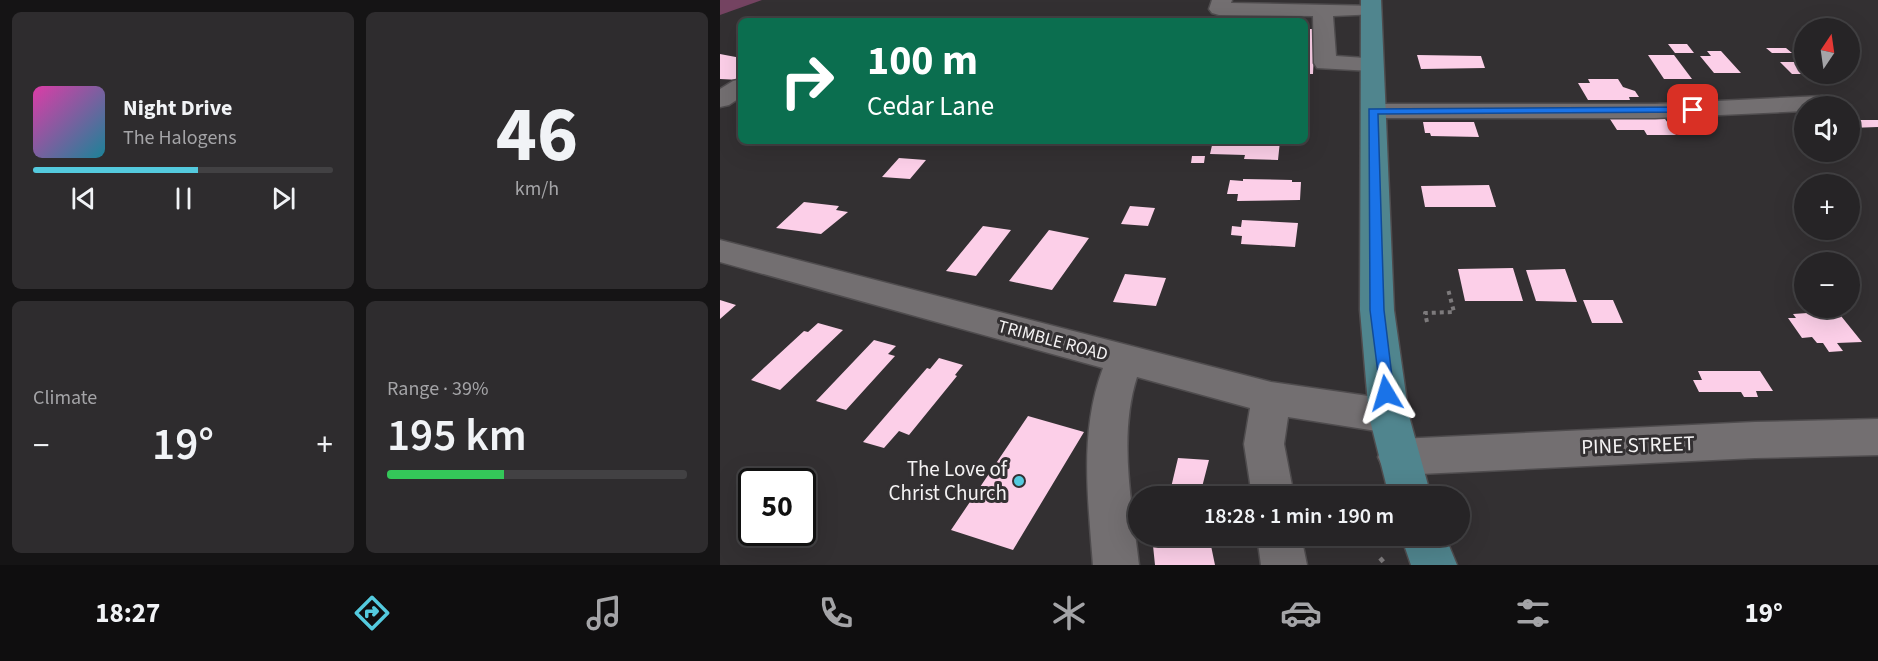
<!DOCTYPE html>
<html lang="en">
<head>
<meta charset="utf-8">
<style>
  body { margin:0; font-family:"Source Sans 3",sans-serif; background:#2e2c2e; color:#f1f3f6; height:100vh; display:flex; flex-direction:column; font-size:22px; white-space:nowrap }
  * { box-sizing:border-box; margin:0 }
  p { font-size:20px; color:#a4a4a7 }
  .icon { flex:none; width:33px; height:33px; fill:none; stroke:currentColor; stroke-width:2; stroke-linecap:round; stroke-linejoin:round }
  .map { position:relative; flex:1; overflow:hidden }
  .side { display:flex; flex-direction:column; gap:12px; padding:12px; background:#151415; width:720px }
  .side>* { flex:none }
  .top-card { position:absolute; left:18px; top:18px; width:570px; height:126px; border-radius:9px; box-shadow:0 6px 24px #0002,0 0 0 2px #424143; background:#0b6e4f; color:#fff; overflow:hidden }
  .needle { width:39px; rotate:13deg }
  .tools { position:absolute; left:1074px; top:18px; display:grid; gap:12px }
  .tools a { display:grid; place-items:center; width:66px; height:66px; border-radius:50%; background:#262426; box-shadow:0 6px 24px #0002,0 0 0 2px #424143; font-size:30px }
  .speed { position:absolute; left:18px; top:468px; display:flex; gap:12px; font-size:30px; font-weight:700; text-align:center }
  .speed>* { display:grid; place-content:center; width:78px; height:78px; border-radius:50%; background:#262426; box-shadow:0 6px 24px #0002,0 0 0 2px #424143; line-height:1 }
  .speed .limit { border:3px solid #111; border-radius:9px; background:#fff; color:#111 }
  .pin { position:absolute; display:grid; place-items:center; width:51px; height:51px; color:#fff; margin:-26px; border-radius:12px; box-shadow:0 3px 9px #0006 }
  .me { position:absolute; width:66px; margin:-33px; rotate:353deg; stroke-linejoin:round; filter:drop-shadow(0 0 4px #0008) }
  .turn { display:flex; align-items:center; gap:21px; height:126px; padding:0 30px; font-size:27px }
  .turn .icon { width:78px; height:78px; stroke-width:2.5 }
  .turn b { display:block; font-size:42px; line-height:51px }
  .big { font-size:45px; font-weight:600; line-height:1.1 }
  .side .tile { flex:1; display:flex; flex-direction:column; justify-content:center; gap:9px; min-width:0; padding:0 21px; border-radius:9px; background:#2e2c2e }
  .side .dial { align-items:center; gap:0 }
  .dial b { font-size:78px; line-height:1 }
  .song { display:flex; align-items:center; gap:18px }
  .cover { width:72px; height:72px; border-radius:9px; background:linear-gradient(135deg,hsl(320 70% 55%),hsl(190 70% 35%)) }
  .played { height:6px; border-radius:3px; background:linear-gradient(90deg,#54cade 55%,#424143 55%) }
  .keys { display:flex; justify-content:space-around; direction:ltr }
  .heat { display:flex; justify-content:space-between; align-items:center; font-size:33px; direction:ltr }
  .charge { height:9px; border-radius:4px; background:linear-gradient(90deg,#34c759 39%,#424143 0) }
  .side .tiles { flex:1; display:grid; gap:12px; grid-template-columns:repeat(2,1fr) }
  .trip { position:absolute; left:408px; top:486px; width:342px; height:60px; border-radius:30px; background:#262426; box-shadow:0 6px 24px #0002,0 0 0 2px #424143; font-weight:600; line-height:60px; text-align:center }
  .dock { display:flex; height:96px; justify-content:space-around; align-items:center; background:#0f0e0f; color:#a4a4a7 }
  .dock .icon { width:42px; height:42px }
  .dock .current { color:#54cade }
  .dock b { font-size:27px; color:#f1f3f6 }
  main { display:flex; flex:1; min-height:0 }
  .map>svg:first-child { display:block }
</style>
</head>
<body>
<main>
<section class="side">
<div class="tiles">
<div class="tile">
<div class="song"><i class="cover"></i><div><b>Night Drive</b><p>The Halogens</p></div></div>
<div class="played"></div>
<div class="keys"><svg class="icon" aria-label="previous" viewBox="0 0 24 24"><path d="M18 5L8 12l10 7zM5 5v14"/></svg><svg class="icon" aria-label="pause" viewBox="0 0 24 24"><path d="M8 5v14M16 5v14"/></svg><svg class="icon" aria-label="next" viewBox="0 0 24 24"><path d="M6 5l10 7-10 7zM19 5v14"/></svg></div>
</div>
<div class="tile dial"><b>46</b><p>km/h</p></div>
<div class="tile"><p>Climate</p>
<div class="heat"><a>−</a><b class="big">19°</b><a>+</a></div>
</div>
<div class="tile"><p>Range · 39%</p><b class="big">195 km</b><div class="charge"></div></div>
</div>
</section>
<div class="map">
<svg width="1158" height="565" viewBox="0 0 1158 565">
  <rect width="100%" height="100%" fill="#333032"/>
  <path fill="#744361" d="M0 0H42L0 15Z"/>
  <path fill="#fccfe8" d="M585 29H595L593 74H585Z
    M948 44H967L974 53H955Z
    M1046 48H1066L1072 53H1052Z
    M987 51H1001L1021 73H994L980 56H991Z
    M0 54 21 58V80L0 79Z
    M697 55 761 56 765 68 701 69Z
    M928 55H954L972 79H944Z
    M1060 62H1084V74H1072Z
    M868 79H898L903 87 915 91 919 97H909L910 100H868L858 83H870Z
    M888 116H943L956 135H927L924 130H897Z
    M1130 120H1158V127L1130 128Z
    M703 122H754L759 137 711 136 710 133H705Z
    M493 141H560L558 160 524 159 525 155 490 154Z
    M472 156H485L484 163H471Z
    M179 158 206 160 190 179 162 177Z
    M523 179 572 180V182H581L580 200 517 201 518 194H507L510 180 523 181Z
    M769 185 776 207H705L701 186Z
    M84 202 119 206 116 210 128 212 101 234 56 228Z
    M410 206 435 208 428 226 401 224Z
    M522 220 578 223 575 247 521 244 522 236 511 235 512 226 521 227Z
    M263 226 291 230 256 276 226 271Z
    M329 230 369 238 332 290 289 281Z
    M793 268 803 301H745L738 269Z
    M845 269 857 302 816 301 806 270Z
    M405 274 446 278 436 306 393 302Z
    M0 300 16 305 0 319Z
    M863 300H893L903 323H872Z
    M1117 311 1142 342 1117 343 1123 351 1109 352 1103 343H1097L1092 337 1082 338 1068 318H1076L1073 314Z
    M98 323 123 330 60 390 31 380 84 331 88 332Z
    M154 340 176 346 168 354 175 356 126 410 96 401Z
    M219 358 243 365 235 375 237 376 189 435 179 431 164 448 143 442 207 368 210 369Z
    M978 371H1040L1053 391H1036L1038 397H1024L1021 392H979L973 380H982Z
    M308 416 364 432 293 550 231 530Z
    M458 458 489 460 481 491 482 496H449Z
    M432 536H489L495 565H435Z"/>
  <g fill="none" stroke-linecap="round" stroke-linejoin="round">
    <g stroke="#4f4c4e" stroke-width="3">
      <path id="minor" d="M492 0H512L511 3 658 6 661 10 658 14 613 16 616 56 660 59 663 64 660 69 652 71 597 68 594 63 593 16 499 15 492 13 489 9Z
        M21 79V97L9 105 0 107V89L13 81Z
        M1102 96 1111 98 1114 103 1112 106H1084V111L935 118H653L644 116 641 111 644 106 653 104H935Z
        M0 240 551 382 669 399 683 404 689 416 683 428 669 433 568 417 564 444 574 496H532L524 444 530 408 417 377C398 436 412 505 419 565H373C368 499 359 431 383 368L0 262Z
        M1158 419V455L1035 458 679 475 664 470 658 457 664 444 679 439 1035 422Z
        M537 536H581L587 565H541Z"/>
    </g>
    <g stroke="#4f4c4e" stroke-width="3">
      <path id="major" d="M641 0H661L674 310 689 416 711 496H669L649 416 640 310Z
        M681 536H725L737 565H691Z"/>
    </g>
    <path stroke="#7d7a7c" stroke-width="4" stroke-dasharray="4 4" stroke-linecap="butt" d="M707 322 705 313 734 312 728 289"/>
    <path stroke="#7d7a7c" stroke-width="4.5" stroke-dasharray="5 5" stroke-linecap="butt" d="M660 558 666 565"/>
    <use href="#minor" fill="#736f71" fill-rule="evenodd"/>
    <use href="#major" fill="#50858e" fill-rule="evenodd"/>
  </g>
  <path fill="#1a73e8" stroke="#114b97" stroke-width="1.5" d="M973 107 979 110 977 112 658 114 664 310 674 393 672 397 666 399 661 397 650 310 649 109Z"/>
  <circle fill="#54cade" stroke="#333032" stroke-width="2" cx="299" cy="481" r="6"/>
  <g text-anchor="middle" stroke-width="6" stroke-linejoin="round" paint-order="stroke">
    <g font-size="18" fill="#f4f2f3" stroke="#333032">
      <text transform="translate(333 340) rotate(15)" y="6">TRIMBLE ROAD</text>
    </g>
    <g font-size="21" fill="#f4f2f3" stroke="#333032">
      <text transform="translate(918 445) rotate(-2)" y="7">PINE STREET</text>
    </g>
    <g font-size="21" fill="#f4f2f3" stroke="#333032" text-anchor="end">
      <text x="287" y="476">The Love of<tspan x="287" dy="24">Christ Church</tspan></text>
    </g>
  </g>
</svg>
<div class="tools">
<a><svg class="needle" viewBox="-14 -14 28 28"><path d="M0-13l5 13h-10z" fill="#e53935"/><path d="M0 13l5-13h-10z" fill="#a4a4a7"/></svg></a>
<a><svg class="icon" aria-label="sound" viewBox="0 0 24 24"><path d="M4 9h4l5-4v14l-5-4H4zM17 9q2 3 0 6"/></svg></a>
<a>+</a>
<a>−</a>
</div>
<div class="speed"><div class="limit">50</div></div>
<div class="pin" style="left:973px;top:110px;background:#d93025"><svg class="icon" aria-label="arrive" viewBox="0 0 24 24"><path d="M6 21V4h12l-3 4 3 4H6"/></svg></div>
<svg class="me" style="left:666px;top:393px" viewBox="-20 -20 40 40"><path d="M0-17L14 15 0 8-14 15z" fill="#1a73e8" stroke="#fff" stroke-width="4"/></svg>
<div class="trip">18:28 · 1 min · 190 m</div>
<div class="top-card">
<div class="turn"><svg class="icon" aria-label="right" viewBox="0 0 24 24"><path d="M7 20v-9h11M14 6l5 5-5 5"/></svg><div><b>100 m</b>Cedar Lane</div></div>
</div>
</div>
</main>
<nav class="dock">
<b>18:27</b>
<svg class="icon current" aria-label="directions" viewBox="0 0 24 24"><path d="M12 3l9 9-9 9-9-9zM9 14v-3h6M13 9l2 2-2 2"/></svg>
<svg class="icon" aria-label="music" viewBox="0 0 24 24"><path d="M9 18V5l10-2v13"/><circle cx="6" cy="18" r="3"/><circle cx="16" cy="16" r="3"/></svg>
<svg class="icon" aria-label="phone" viewBox="0 0 24 24"><path d="M5 4h4l2 5-3 2q2 4 5 5l2-3 5 2v4C11 20 4 13 5 4z"/></svg>
<svg class="icon" aria-label="climate" viewBox="0 0 24 24"><path d="M12 3v18M4 7l16 10M4 17L20 7"/></svg>
<svg class="icon" aria-label="car" viewBox="0 0 24 24"><path d="M5 17H2v-5l4-1 3-4h7l3 4 3 1v5h-3M9 17h6M6 11h13"/><circle cx="7" cy="17" r="2"/><circle cx="17" cy="17" r="2"/></svg>
<svg class="icon" aria-label="filters" viewBox="0 0 24 24"><path d="M4 7h16M4 17h16"/><circle cx="9" cy="7" r="2"/><circle cx="15" cy="17" r="2"/></svg>
<b>19°</b>
</nav>
</body>
</html>
